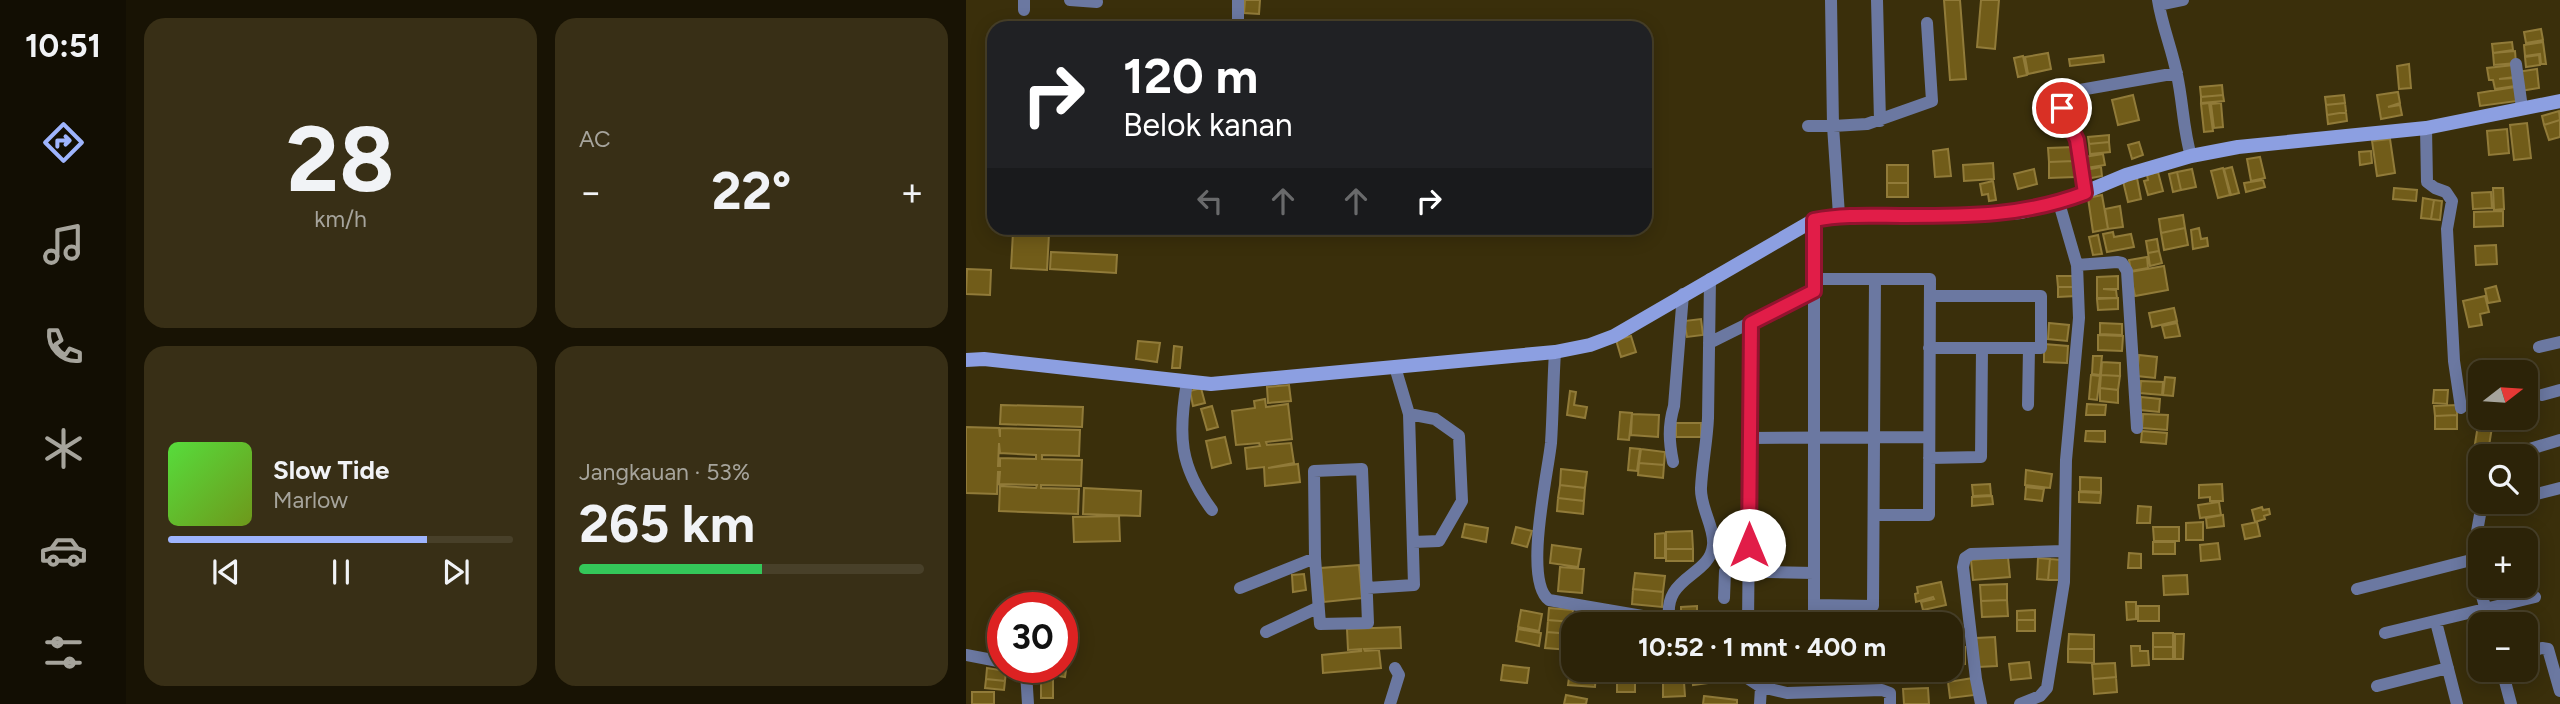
<!DOCTYPE html>
<html lang="id">
<head>
<meta charset="utf-8">
<style>
  body { margin:0; font-family:Figtree,sans-serif; background:#382f16; color:#f1f3f6; height:100vh; display:flex; flex-direction:column; font-size:26px; white-space:nowrap }
  * { box-sizing:border-box; margin:0 }
  p { font-size:23px; color:#a6a49c }
  .icon { flex:none; width:38px; height:38px; fill:none; stroke:currentColor; stroke-width:2; stroke-linecap:round; stroke-linejoin:round }
  .map { position:relative; flex:1; overflow:hidden }
  .side { display:flex; flex-direction:column; gap:18px; padding:18px; background:#181304; width:840px }
  .side>* { flex:none }
  .guide { position:absolute; left:21px; top:21px; width:665px; height:214px; border-radius:21px; box-shadow:0 4px 18px #0003,0 0 0 2px #484029; background:#202124; color:#fff; overflow:hidden }
  .needle { width:46px; rotate:73deg }
  .fabs { position:absolute; left:1502px; top:360px; display:grid; gap:14px }
  .fabs a { display:grid; place-items:center; width:70px; height:70px; border-radius:14px; background:#2c2308; box-shadow:0 4px 18px #0003,0 0 0 2px #484029; font-size:35px }
  .speed { position:absolute; left:21px; top:592px; display:flex; gap:14px; font-size:35px; font-weight:700; text-align:center }
  .speed>* { display:grid; place-content:center; width:91px; height:91px; border-radius:50%; background:#2c2308; box-shadow:0 4px 18px #0003,0 0 0 2px #484029; line-height:1 }
  .speed .limit { border:10px solid #d22; background:#fff; color:#111 }
  .pin { position:absolute; display:grid; place-items:center; width:60px; height:60px; color:#fff; margin:-30px; border:4px solid #fff; border-radius:50%; box-shadow:0 2px 7px #0007 }
  .me { position:absolute; width:77px; margin:-38px; rotate:0deg; stroke-linejoin:round; filter:drop-shadow(0 0 5px #0008) }
  .turn { display:flex; align-items:center; gap:24px; height:147px; padding:0 21px; font-size:32px }
  .turn .icon { width:91px; height:91px; stroke-width:2.5 }
  .turn b { display:block; font-size:49px; line-height:60px }
  .lanes { display:flex; align-items:center; height:66px; padding:0 21px; background:#0003; justify-content:center; gap:35px; direction:ltr }
  .lanes .off { opacity:.35 }
  .big { font-size:52px; font-weight:700; line-height:1.1 }
  .side .widget { flex:1; display:flex; flex-direction:column; justify-content:center; gap:10px; min-width:0; padding:0 24px; border-radius:21px; background:#382f16 }
  .side .dial { align-items:center; gap:0 }
  .dial b { font-size:91px; line-height:1 }
  .song { display:flex; align-items:center; gap:21px }
  .cover { width:84px; height:84px; border-radius:10px; background:linear-gradient(135deg,hsl(110 70% 55%),hsl(80 70% 35%)) }
  .played { height:7px; border-radius:4px; background:linear-gradient(90deg,#9eb4fd 75%,#484029 75%) }
  .keys { display:flex; justify-content:space-around; direction:ltr }
  .heat { display:flex; justify-content:space-between; align-items:center; font-size:38px; direction:ltr }
  .charge { height:10px; border-radius:5px; background:linear-gradient(90deg,#34c759 53%,#484029 0) }
  .side .tiles { flex:1; display:grid; gap:18px; grid-template-columns:repeat(2,1fr) }
  .trip { position:absolute; left:595px; top:612px; width:402px; height:70px; border-radius:21px; background:#2c2308; box-shadow:0 4px 18px #0003,0 0 0 2px #484029; font-weight:700; line-height:70px; text-align:center }
  main { display:flex; flex:1; min-height:0 }
  .tabs { display:flex; flex-direction:column; width:126px; justify-content:space-around; align-items:center; background:#120e03; color:#a6a49c }
  .tabs .icon { width:49px; height:49px }
  .tabs .on { color:#9eb4fd }
  .tabs b { font-size:32px; color:#f1f3f6 }
  .map>svg:first-child { display:block }
</style>
</head>
<body>
<main>
<nav class="tabs">
<b>10:51</b>
<svg class="icon on" aria-label="directions" viewBox="0 0 24 24"><path d="M12 3l9 9-9 9-9-9zM9 14v-3h6M13 9l2 2-2 2"/></svg>
<svg class="icon" aria-label="music" viewBox="0 0 24 24"><path d="M9 18V5l10-2v13"/><circle cx="6" cy="18" r="3"/><circle cx="16" cy="16" r="3"/></svg>
<svg class="icon" aria-label="phone" viewBox="0 0 24 24"><path d="M5 4h4l2 5-3 2q2 4 5 5l2-3 5 2v4C11 20 4 13 5 4z"/></svg>
<svg class="icon" aria-label="climate" viewBox="0 0 24 24"><path d="M12 3v18M4 7l16 10M4 17L20 7"/></svg>
<svg class="icon" aria-label="car" viewBox="0 0 24 24"><path d="M5 17H2v-5l4-1 3-4h7l3 4 3 1v5h-3M9 17h6M6 11h13"/><circle cx="7" cy="17" r="2"/><circle cx="17" cy="17" r="2"/></svg>
<svg class="icon" aria-label="filters" viewBox="0 0 24 24"><path d="M4 7h16M4 17h16"/><circle cx="9" cy="7" r="2"/><circle cx="15" cy="17" r="2"/></svg>
</nav>
<section class="side">
<div class="tiles">
<div class="widget dial"><b>28</b><p>km/h</p></div>
<div class="widget"><p>AC</p>
<div class="heat"><a>−</a><b class="big">22°</b><a>+</a></div>
</div>
<div class="widget">
<div class="song"><i class="cover"></i><div><b>Slow Tide</b><p>Marlow</p></div></div>
<div class="played"></div>
<div class="keys"><svg class="icon" aria-label="previous" viewBox="0 0 24 24"><path d="M18 5L8 12l10 7zM5 5v14"/></svg><svg class="icon" aria-label="pause" viewBox="0 0 24 24"><path d="M8 5v14M16 5v14"/></svg><svg class="icon" aria-label="next" viewBox="0 0 24 24"><path d="M6 5l10 7-10 7zM19 5v14"/></svg></div>
</div>
<div class="widget"><p>Jangkauan · 53%</p><b class="big">265 km</b><div class="charge"></div></div>
</div>
</section>
<div class="map">
<svg width="1594" height="704" viewBox="0 0 1594 704">
  <rect width="100%" height="100%" fill="#3a2f0b"/>
  <path fill="#715c19" stroke="#917b39" stroke-width="2" fill-rule="evenodd" d="M279 0H294L293 14 278 13Z
    M978 0H994L1000 79 984 80Z
    M1015 0H1033L1029 49 1011 47Z
    M1575 29 1577 40 1560 43 1558 32Z
    M1546 42 1547 50 1527 53 1526 44Z
    M1577 42 1580 64H1575L1574 54 1559 56 1558 45Z
    M1549 51 1550 63 1528 65 1527 53Z
    M1082 53 1085 69 1062 74 1059 57Z
    M1137 55 1138 62 1104 66 1103 59Z
    M1573 55 1574 65 1560 67 1559 57Z
    M1057 56 1061 75 1052 77 1048 58Z
    M1443 64 1445 88 1433 89 1431 66Z
    M1548 65 1549 77 1533 79 1548 78 1549 86 1529 89 1527 80H1523L1521 68Z
    M1571 69 1573 88 1554 91 1551 72Z
    M1256 85 1257 95 1235 97 1234 87Z
    M1549 87 1551 101 1514 106 1512 93Z
    M1432 92 1434 103 1422 107 1434 105 1436 115 1415 119 1411 95Z
    M1167 95 1173 120 1152 125 1146 100Z
    M1257 95 1258 101 1235 103V97Z
    M1378 95 1379 103 1360 105 1359 97Z
    M1243 103 1247 131 1238 132 1235 104Z
    M1255 103 1257 127 1248 128 1245 104Z
    M1379 103 1380 112 1361 115 1360 105Z
    M1593 111 1594 120 1578 125 1576 116Z
    M1380 112 1381 121 1362 124 1361 115Z
    M1594 120V137L1583 140 1578 125Z
    M1561 123 1565 158 1548 160 1544 125Z
    M1541 129 1543 153 1523 155 1521 131Z
    M1143 135V142L1123 144 1122 137Z
    M1424 139 1429 173 1411 176 1406 141Z
    M1143 142 1144 152 1124 154 1123 144Z
    M1173 142 1177 155 1166 159 1162 145Z
    M1108 147V161L1083 162 1082 148Z
    M982 149 985 176 969 177 967 151Z
    M1405 151 1406 163 1394 165 1393 152Z
    M1137 154 1139 165 1120 168 1118 157Z
    M1294 157 1299 178 1285 181 1281 159Z
    M1108 161 1109 177 1083 178V162Z
    M1027 163 1028 179 998 181 997 165Z
    M921 165H942V183H921Z
    M1135 167 1136 176 1120 179 1119 170Z
    M1266 167 1273 193 1265 195 1258 169Z
    M1257 168 1264 195 1252 198 1245 171Z
    M1068 169 1071 184 1052 189 1048 174Z
    M1226 169 1230 187 1215 190 1211 172Z
    M1192 172 1197 191 1182 195 1178 181 1182 180 1181 175Z
    M1211 172 1215 190 1207 192 1203 174Z
    M1171 178 1175 199 1162 202 1157 181Z
    M1297 180 1299 187 1280 192 1278 183Z
    M1027 181 1030 200 1023 201 1022 194 1016 195 1014 184Z
    M921 183H942V197H921Z
    M1428 188 1451 190 1450 201 1427 199Z
    M1527 188H1537L1538 209 1528 210Z
    M1525 192 1526 208 1507 209 1506 193Z
    M1136 195 1142 229 1127 232 1122 198Z
    M1457 198 1468 200 1465 219 1455 218Z
    M1468 200 1476 201 1474 220 1465 219Z
    M1154 206 1157 227 1142 229 1139 209Z
    M1537 211V226L1508 227V212Z
    M1217 215 1219 228 1195 233 1193 219Z
    M1219 228 1222 245 1198 250 1195 233Z
    M1233 228 1235 239 1241 238 1242 246 1227 249 1225 230Z
    M47 232 83 234 81 270 45 268Z
    M1147 232 1148 237 1165 234 1168 247 1141 252 1137 234Z
    M1132 235 1136 254 1127 255 1123 237Z
    M1191 239 1193 251 1182 253 1180 241Z
    M1530 245 1531 264 1510 265 1509 246Z
    M1193 251 1196 263 1184 266 1182 253Z
    M85 252 151 255 150 273 84 269Z
    M1181 257 1182 268 1165 271 1163 260Z
    M1198 266 1202 290 1169 296 1164 272Z
    M1 269 25 270 24 295 0 294Z
    M1091 276H1109V287H1092Z
    M1152 276V289H1137L1150 290 1151 298H1131V277Z
    M1530 286 1534 301 1522 303 1519 289Z
    M1092 287H1109L1110 296 1092 297Z
    M1519 296 1523 312 1514 314 1516 325 1503 327 1497 301Z
    M1152 298V309L1132 310 1131 299Z
    M1208 308 1211 321 1186 327 1183 313Z
    M735 319 737 335 721 337 718 321Z
    M1083 323 1103 325 1101 341 1082 339Z
    M1134 323 1156 324V335L1134 334Z
    M1211 323 1214 336 1199 338 1196 326Z
    M1132 335 1157 336 1156 351 1132 350Z
    M665 336 670 352 655 357 650 340Z
    M172 341 194 343 191 362 170 359Z
    M1078 344 1102 346 1101 363 1078 362Z
    M208 346 216 347 214 368H206Z
    M1173 355 1191 357 1189 378 1171 376Z
    M1127 356H1136L1134 375 1126 374Z
    M1136 362 1154 363V376L1135 375Z
    M1125 375 1134 376 1131 400 1123 399Z
    M1135 375 1154 376 1152 390 1134 388Z
    M1199 377 1209 378 1207 396 1197 395Z
    M1175 381 1197 382 1196 395 1174 393Z
    M323 385 325 401 302 403 301 387Z
    M235 388 239 403 227 406 224 391Z
    M1134 388 1152 390V403L1134 401Z
    M1468 390H1482L1481 404 1467 403Z
    M604 391 610 392 608 405 621 407 619 418 601 415Z
    M1175 397 1194 399 1193 412 1174 410Z
    M299 399 300 407 322 404 326 439 300 442 301 445 325 443 328 463 302 468 332 464 334 482 299 486 298 467 281 469 279 448 294 446 293 443 270 445 266 411 289 408 288 401Z
    M1121 404 1140 405 1139 415H1120Z
    M35 405 117 407 116 427 34 424Z
    M1491 405V415L1469 416 1468 406Z
    M246 406 252 427 241 430 235 409Z
    M654 412 666 413 663 440 652 439Z
    M666 414 693 415 692 437 665 435Z
    M1177 414 1202 415 1201 430 1176 428Z
    M1491 415V429H1469V416Z
    M710 423H735V437H710Z
    M1512 425 1526 427 1522 452 1508 450Z
    M0 427 33 428 34 437V428L114 430 113 456 76 455V459L116 460 115 486 75 485V488L113 489 112 514 33 511 34 486 70 488 71 485 33 484 34 472H32L31 494 0 493ZM33 443 34 453 70 455V459L34 458V466H32Z
    M1120 431H1139V442L1119 441Z
    M1176 431 1201 433 1200 444 1175 442Z
    M259 437 265 463 246 468 240 441Z
    M664 448 674 449 671 471 662 470Z
    M675 449 699 452 698 465 673 463Z
    M673 463 698 465 697 478 672 475Z
    M595 469 621 472 619 488 594 485Z
    M1060 470 1086 474 1084 488 1059 485Z
    M1114 477 1135 478V492L1114 491Z
    M1024 484 1025 495 1007 496 1006 485Z
    M1256 484 1257 501H1244V497L1233 498V485Z
    M594 485 619 488 618 501 592 498Z
    M1060 487 1078 489 1076 501 1059 499Z
    M118 488 175 491 174 516 117 514Z
    M1113 492 1135 493 1134 503 1113 502Z
    M1026 496 1027 504 1006 506V497Z
    M592 498 618 501 617 514 591 511Z
    M1253 502 1255 515 1234 518 1232 505Z
    M1172 506 1185 507 1184 523H1171Z
    M1296 507 1297 510 1303 509 1304 514 1298 516 1299 519 1289 522 1286 510Z
    M1257 515 1258 526 1241 528 1240 518Z
    M153 516 154 541 108 542 107 517Z
    M1237 522V540H1220V523Z
    M1291 522 1294 536 1279 539 1276 525Z
    M499 524 522 528 520 542 496 537Z
    M550 527 566 531 561 547 546 543Z
    M1187 527H1213V541H1188Z
    M726 531 727 549H700V532Z
    M699 533V558H689V534Z
    M1187 542H1209V554H1187Z
    M1252 543 1254 559 1235 561 1234 545Z
    M586 545 615 549 612 567 584 563Z
    M700 549H727V561H700Z
    M1163 553 1175 554V568H1162Z
    M1042 557 1044 577 1007 580 1005 560Z
    M1072 558 1084 559 1082 580 1071 579Z
    M1084 559 1095 560 1093 580H1082Z
    M393 565 396 598 358 602 355 568Z
    M594 567 618 569 616 593 592 591Z
    M669 573 699 576 697 592 667 589Z
    M338 574 340 590 327 592 326 575Z
    M1221 575 1222 594 1198 595 1197 576Z
    M975 582 980 605 957 610 955 602 968 599 967 597 950 602 949 594 952 593 951 587Z
    M1041 584V600L1015 601 1014 585Z
    M667 589 697 592 696 607 666 604Z
    M1041 600 1042 616 1016 617 1015 601Z
    M1160 602H1170V619L1161 620Z
    M731 606V617H715V607Z
    M1172 606H1193V621H1172Z
    M583 608 607 610 606 622 582 620Z
    M555 610 576 614 573 631 552 627Z
    M1069 610V620H1051V611Z
    M582 620 606 622 605 634 581 632Z
    M1051 620H1069V631H1051Z
    M434 627 435 648 398 649 399 651 413 650 415 668 357 673 356 655 395 651V649L382 650 381 629Z
    M552 629 575 633 573 646 550 641Z
    M96 632 105 634 103 649 96 648Z
    M581 632 605 634 604 650 579 648Z
    M1187 633H1207V647H1187Z
    M1103 634 1128 635V649H1102Z
    M1209 634H1218L1217 659H1209Z
    M1029 637 1031 666 1012 667 1010 638Z
    M1165 646H1174V651H1182L1183 665 1166 666Z
    M985 647H999V664H985Z
    M1187 647H1207V659H1187Z
    M1102 649H1128V663L1102 662Z
    M96 662 101 663 99 677 74 673 75 667H96Z
    M1063 662 1065 678 1045 680 1043 664Z
    M1149 663 1150 677 1127 679 1126 664Z
    M537 665 563 668 561 683 535 680Z
    M21 668 40 671 39 681 20 679Z
    M604 670 630 672 629 687 602 685Z
    M646 670H672V679H646Z
    M696 670H718V682L697 683Z
    M749 670 750 682 727 685 726 672Z
    M75 677H87V698H75Z
    M1150 677 1151 692 1128 694 1127 679Z
    M1007 678 1009 695 984 698 982 682Z
    M20 679 39 681 38 690 19 688Z
    M669 680V692H651V681Z
    M718 682 719 696 697 697V683Z
    M962 688 963 704H938L937 689Z
    M6 692H28V704H6Z
    M600 695 621 699 620 704H598Z
    M738 696 771 700V704H737Z"/>
  <g fill="none" stroke-linecap="round" stroke-linejoin="round">
    <path stroke="#6b78a1" stroke-width="12" d="M104 0 131 2
      M911 0 914 121
      M1192 0C1196 26 1206 49 1211 75 1217 102 1217 129 1225 156
      M1193 5 1217 0
      M58 10V0
      M272 28V0
      M1550 64 1556 108
      M842 126H867L865 0
      M1460 128 1461 182 1469 188 1480 192 1486 201 1481 229 1488 361 1495 408
      M1119 193 1111 140 1096 108 1095 97 1114 90 1211 73
      M1093 203 1111 265 1151 262 1156 263 1161 271 1171 428
      M873 215 867 126 901 124 966 101 961 23
      M848 220V625
      M848 279H964L963 515H908
      M743 343 848 291
      M1573 347 1594 342
      M963 348H1075V296H964
      M589 352C587 382 587 413 585 443 582 473 557 581 583 600L688 618 703 617
      M221 382C212 435 213 466 246 510
      M1576 395 1594 390
      M1062 405 1063 348
      M443 414 469 419 493 436 496 501 473 541 447 542
      M784 438 963 437
      M1537 457 1594 440
      M963 458 1015 457 1016 348
      M707 462C703 442 702 426 708 406L717 294
      M396 469 402 623 354 624 349 558 348 471Z
      M1559 497 1594 488
      M1559 546H1561
      M274 588 349 558
      M401 588 448 585 443 414 429 367
      M1391 589 1513 558
      M758 598 759 571 848 573
      M848 605 907 606 909 279
      M1470 622 1491 704
      M704 624C694 575 744 578 747 545 749 528 734 507 735 488 736 465 741 442 742 418 743 372 743 326 744 279
      M782 625 785 323
      M1524 625 1506 560 1515 509 1536 502
      M300 632 351 608
      M1419 633 1569 597
      M1559 653 1576 648 1582 649 1594 691
      M0 655 37 662
      M55 667 60 672 62 704
      M769 670 795 687 821 693 916 690 924 693V704
      M1536 670 1545 704
      M1411 686 1482 668
      M424 704 433 675 429 668
      M794 704 795 687
      M1015 704 1010 679 997 567 999 558 1005 554 1097 551
      M1054 704 1074 696 1081 688 1098 582 1100 460 1113 318 1111 265"/>
    <path stroke="#8c9fe1" stroke-width="14" d="M0 360 18 359 245 384 589 352 624 345 648 336 848 220 873 215 997 216 1055 212 1093 203 1160 175 1225 156 1272 147 1460 128 1594 101"/>
  </g>
  <g fill="none" stroke-linecap="round" stroke-linejoin="round">
    <g stroke="#92132f" stroke-width="18">
      <path id="route" d="M783 545 785 323 848 291V220C878 214 908 216 939 216 1003 216 1059 216 1119 193L1111 140 1096 108"/>
    </g>
    <use href="#route" stroke="#e11d48" stroke-width="12"/>
  </g>
</svg>
<div class="fabs">
<a><svg class="needle" viewBox="-14 -14 28 28"><path d="M0-13l5 13h-10z" fill="#e53935"/><path d="M0 13l5-13h-10z" fill="#a6a49c"/></svg></a>
<a><svg class="icon" aria-label="search" viewBox="0 0 24 24"><circle cx="10" cy="10" r="6"/><path d="M15 15l6 6"/></svg></a>
<a>+</a>
<a>−</a>
</div>
<div class="speed"><div class="limit">30</div></div>
<div class="pin" style="left:1096px;top:108px;background:#d93025"><svg class="icon" aria-label="arrive" viewBox="0 0 24 24"><path d="M6 21V4h12l-3 4 3 4H6"/></svg></div>
<svg class="me" style="left:783px;top:545px" viewBox="-20 -20 40 40"><circle r="19" fill="#fff"/><path d="M0-13L10 11 0 6-10 11z" fill="#e11d48"/></svg>
<div class="trip">10:52 · 1 mnt · 400 m</div>
<div class="guide">
<div class="turn"><svg class="icon" aria-label="right" viewBox="0 0 24 24"><path d="M7 20v-9h11M14 6l5 5-5 5"/></svg><div><b>120 m</b>Belok kanan</div></div>
<div class="lanes"><svg class="icon off" aria-label="left" viewBox="0 0 24 24"><path d="M17 20v-9H6M10 6l-5 5 5 5"/></svg><svg class="icon off" aria-label="ahead" viewBox="0 0 24 24"><path d="M12 20V5M6 11l6-6 6 6"/></svg><svg class="icon off" aria-label="ahead" viewBox="0 0 24 24"><path d="M12 20V5M6 11l6-6 6 6"/></svg><svg class="icon" aria-label="right" viewBox="0 0 24 24"><path d="M7 20v-9h11M14 6l5 5-5 5"/></svg></div>
</div>
</div>
</main>
</body>
</html>
